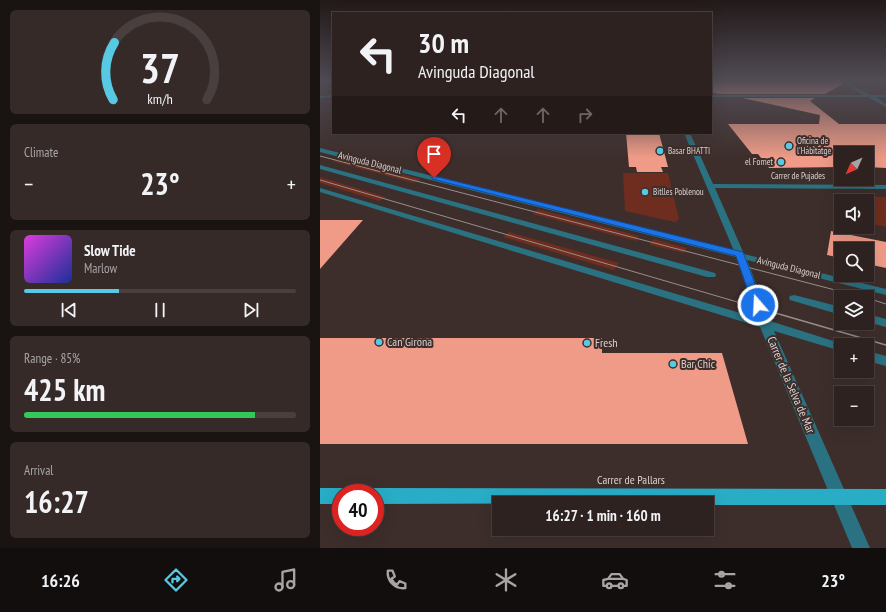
<!DOCTYPE html>
<html lang="en">
<head>
<meta charset="utf-8">
<style>
  body { margin:0; font-family:"PT Sans Narrow",sans-serif; background:#362a29; color:#f1f3f6; height:100vh; display:flex; flex-direction:column; font-size:15px; white-space:nowrap }
  * { box-sizing:border-box; margin:0 }
  p { font-size:13px; color:#a7a4a5 }
  .icon { flex:none; width:22px; height:22px; fill:none; stroke:currentColor; stroke-width:2; stroke-linecap:round; stroke-linejoin:round }
  .map { position:relative; flex:1; overflow:hidden }
  .side { display:flex; flex-direction:column; gap:10px; padding:10px; background:#191312; width:320px }
  .side>* { flex:none }
  .hud { position:absolute; left:12px; top:12px; width:380px; height:122px; border-radius:0px; box-shadow:0 4px 16px #0002,0 0 0 1px #493f3e; background:#2e2220; color:#f1f3f6; overflow:hidden }
  .needle { width:26px; rotate:225deg }
  .buttons { position:absolute; left:514px; top:146px; display:grid; gap:8px }
  .buttons a { display:grid; place-items:center; width:40px; height:40px; border-radius:0px; background:#2e2220; box-shadow:0 4px 16px #0002,0 0 0 1px #493f3e; font-size:20px }
  .speed { position:absolute; left:12px; top:484px; display:flex; gap:8px; font-size:20px; font-weight:700; text-align:center }
  .speed>* { display:grid; place-content:center; width:52px; height:52px; border-radius:50%; background:#2e2220; box-shadow:0 4px 16px #0002,0 0 0 1px #493f3e; line-height:1 }
  .speed .limit { border:6px solid #d22; background:#fff; color:#111 }
  .pin { position:absolute; display:grid; place-items:center; width:34px; height:34px; color:#fff; margin:-41px -17px; border-radius:50% 50% 50% 0; rotate:-45deg; box-shadow:0 0 4px #0007 }
  .pin .icon { rotate:45deg }
  .me { position:absolute; width:44px; margin:-22px; rotate:341deg; stroke-linejoin:round; filter:drop-shadow(0 0 3px #0008) }
  .turn { display:flex; align-items:center; gap:14px; height:84px; padding:0 20px; font-size:18px }
  .turn .icon { width:52px; height:52px; stroke-width:2.5 }
  .turn b { display:block; font-size:28px; line-height:34px }
  .lanes { display:flex; align-items:center; height:38px; padding:0 20px; background:#0003; justify-content:center; gap:20px; direction:ltr }
  .lanes .off { opacity:.35 }
  .big { font-size:30px; font-weight:700; line-height:1.1 }
  .side .card { flex:1; display:flex; flex-direction:column; justify-content:center; gap:6px; min-width:0; padding:0 14px; border-radius:6px; background:#362a29 }
  .side .dial { align-items:center; gap:0 }
  .dial svg { height:104px; overflow:visible; fill:none; stroke:#493f3e; stroke-width:7; stroke-linecap:round; text-anchor:middle }
  .dial text { fill:#f1f3f6; stroke:none }
  .song { display:flex; align-items:center; gap:12px }
  .cover { width:48px; height:48px; border-radius:6px; background:linear-gradient(135deg,hsl(300 70% 55%),hsl(230 70% 35%)) }
  .played { height:4px; border-radius:2px; background:linear-gradient(90deg,#57c9e2 35%,#493f3e 35%) }
  .keys { display:flex; justify-content:space-around; direction:ltr }
  .heat { display:flex; justify-content:space-between; align-items:center; font-size:22px; direction:ltr }
  .charge { height:6px; border-radius:3px; background:linear-gradient(90deg,#34c759 85%,#493f3e 0) }
  .trip { position:absolute; left:172px; top:496px; width:222px; height:40px; border-radius:0px; background:#2e2220; box-shadow:0 4px 16px #0002,0 0 0 1px #493f3e; font-weight:700; line-height:40px; text-align:center }
  .dock { display:flex; height:64px; justify-content:space-around; align-items:center; background:#120e0d; color:#a7a4a5 }
  .dock .icon { width:28px; height:28px }
  .dock .selected { color:#57c9e2 }
  .dock b { font-size:18px; color:#f1f3f6 }
  main { display:flex; flex:1; min-height:0 }
  .map>svg:first-child { display:block }
</style>
</head>
<body>
<main>
<section class="side">
<div class="card dial"><svg viewBox="0 0 100 80">
<path d="M14 69A42 42 0 1 1 86 69"/>
<path d="M14 69A42 42 0 0 1 15 25" stroke="#57c9e2"/>
<text x="50" y="56" font-size="32" font-weight="700">37</text>
<text x="50" y="72" font-size="11">km/h</text>
</svg></div>
<div class="card"><p>Climate</p>
<div class="heat"><a>−</a><b class="big">23°</b><a>+</a></div>
</div>
<div class="card">
<div class="song"><i class="cover"></i><div><b>Slow Tide</b><p>Marlow</p></div></div>
<div class="played"></div>
<div class="keys"><svg class="icon" aria-label="previous" viewBox="0 0 24 24"><path d="M18 5L8 12l10 7zM5 5v14"/></svg><svg class="icon" aria-label="pause" viewBox="0 0 24 24"><path d="M8 5v14M16 5v14"/></svg><svg class="icon" aria-label="next" viewBox="0 0 24 24"><path d="M6 5l10 7-10 7zM19 5v14"/></svg></div>
</div>
<div class="card"><p>Range · 85%</p><b class="big">425 km</b><div class="charge"></div></div>
<div class="card"><p>Arrival</p><b class="big">16:27</b></div>
</section>
<div class="map">
<svg width="566" height="548" viewBox="0 0 566 548">
  <rect width="100%" height="100%" fill="#3d2e2b"/>
  <path fill="#6e2d1e" d="M19 158 101 179 94 183 12 161Z
    M303 173H348L359 219 355 222 305 211Z
    M0 177 66 197 59 201 0 183Z
    M521 196 566 197V227L547 223V201H521V217H519Z
    M218 209 319 236 316 241 213 214Z
    M189 232 299 263 294 270 183 237Z
    M333 239 367 248 364 253 330 245Z"/>
  <path fill="#ef9b87" d="M465 81H520L523 84 505 94H398L391 92V82H466Z
    M422 98H495L490 101 519 124H566V168L547 167V153H521V167L449 168 438 154H432L408 124H499L500 115Z
    M306 133H339L348 167H341L343 172H317L316 167H309Z
    M0 220H43L0 269Z
    M511 231 566 242V268L547 264V249H521V258L507 255Z
    M0 338H282V353H402L428 444H0Z"/>
  <g fill="none" stroke-linecap="round" stroke-linejoin="round">
    <path fill="#2a7282" fill-rule="evenodd" d="M521 81H526L550 95H566V97H555L566 104V107L548 97H391V95H543Z
      M13 95V97L0 98V96Z
      M364 133H370L393 184 566 185V189L395 188 424 254 566 289V295L427 260 450 321 526 345H521V351L454 331 550 548H532L440 327 0 192V188L437 318 416 257 0 152V148L414 251Z
      M0 165 395 273 396 275 395 277H387L0 169Z
      M474 295 521 307V315L470 300 469 298 470 296Z
      M547 314 566 319V327L547 322Z
      M547 351 566 356V366L547 361Z"/>
    <path fill="#29acc6" fill-rule="evenodd" d="M0 488H21L27 490 28 493H21V504H0Z
      M55 488 566 489V505H387V503L55 504V493H48L49 490Z"/>
    <path stroke="#998d8a" stroke-width="1" d="M0 156 542 297
      M0 180 455 313
      M547 298 566 304"/>
    <path stroke="#998d8a" stroke-width="1.5" d="M452 312 566 345"/>
  </g>
  <linearGradient id="sky" x2="0" y2="1"><stop stop-color="#221918"/><stop offset="0.51" stop-color="#514c55"/><stop offset="1" stop-color="#514c55" stop-opacity="0"/></linearGradient>
  <rect width="566" height="158" fill="url(#sky)"/>
  <path fill="#1a73e8" stroke="#114b97" d="M114 176 423 252 443 305 438 308 433 305 416 256 112 179V177Z"/>
  <g fill="#57c9e2" stroke="#3d2e2b" stroke-width="1.5">
    <circle cx="469" cy="146" r="4"/>
    <circle cx="340" cy="151" r="4"/>
    <circle cx="461" cy="162" r="4"/>
    <circle cx="325" cy="192" r="4"/>
    <circle cx="59" cy="342" r="4"/>
    <circle cx="267" cy="343" r="4"/>
    <circle cx="353" cy="364" r="4"/>
  </g>
  <g text-anchor="middle" stroke-width="4" stroke-linejoin="round" paint-order="stroke">
    <g font-size="9" fill="#dbd1cf" stroke="#3d2e2b" text-anchor="start">
      <text x="477" y="144">Oficina de<tspan x="477" dy="10">l'Habitatge</tspan></text>
      <text x="348" y="154">Basar BHATTI</text>
      <text x="453" y="165" text-anchor="end">el Fornet</text>
      <text x="333" y="195">Bitlles Poblenou</text>
    </g>
    <g font-size="9" fill="#dbd1cf" stroke="#3d2e2b">
      <text x="478" y="179">Carrer de Pujades</text>
    </g>
    <g font-size="10" fill="#dbd1cf" stroke="#3d2e2b">
      <text transform="translate(50 162) rotate(14)" y="4">Avinguda Diagonal</text>
      <text transform="translate(469 267) rotate(14)" y="4">Avinguda Diagonal</text>
    </g>
    <g font-size="12" fill="#dbd1cf" stroke="#3d2e2b" text-anchor="start">
      <text x="67" y="346">Can Girona</text>
      <text x="275" y="347">Fresh</text>
      <text x="361" y="368">Bar Chic</text>
    </g>
    <g font-size="12" fill="#dbd1cf" stroke="#3d2e2b">
      <text transform="translate(471 385) rotate(67)" y="4">Carrer de la Selva de Mar</text>
      <text x="311" y="484">Carrer de Pallars</text>
    </g>
  </g>
</svg>
<div class="buttons">
<a><svg class="needle" viewBox="-14 -14 28 28"><path d="M0-13l5 13h-10z" fill="#e53935"/><path d="M0 13l5-13h-10z" fill="#a7a4a5"/></svg></a>
<a><svg class="icon" aria-label="sound" viewBox="0 0 24 24"><path d="M4 9h4l5-4v14l-5-4H4zM17 9q2 3 0 6"/></svg></a>
<a><svg class="icon" aria-label="search" viewBox="0 0 24 24"><circle cx="10" cy="10" r="6"/><path d="M15 15l6 6"/></svg></a>
<a><svg class="icon" aria-label="layers" viewBox="0 0 24 24"><path d="M12 4l9 5-9 5-9-5zM3 14l9 5 9-5"/></svg></a>
<a>+</a>
<a>−</a>
</div>
<div class="speed"><div class="limit">40</div></div>
<div class="pin" style="left:114px;top:178px;background:#d93025"><svg class="icon" aria-label="arrive" viewBox="0 0 24 24"><path d="M6 21V4h12l-3 4 3 4H6"/></svg></div>
<svg class="me" style="left:438px;top:305px" viewBox="-20 -20 40 40"><circle r="17" fill="#1a73e8" stroke="#fff" stroke-width="3"/><path d="M0-11L8 9 0 5-8 9z" fill="#fff"/></svg>
<div class="trip">16:27 · 1 min · 160 m</div>
<div class="hud">
<div class="turn"><svg class="icon" aria-label="left" viewBox="0 0 24 24"><path d="M17 20v-9H6M10 6l-5 5 5 5"/></svg><div><b>30 m</b>Avinguda Diagonal</div></div>
<div class="lanes"><svg class="icon" aria-label="left" viewBox="0 0 24 24"><path d="M17 20v-9H6M10 6l-5 5 5 5"/></svg><svg class="icon off" aria-label="ahead" viewBox="0 0 24 24"><path d="M12 20V5M6 11l6-6 6 6"/></svg><svg class="icon off" aria-label="ahead" viewBox="0 0 24 24"><path d="M12 20V5M6 11l6-6 6 6"/></svg><svg class="icon off" aria-label="right" viewBox="0 0 24 24"><path d="M7 20v-9h11M14 6l5 5-5 5"/></svg></div>
</div>
</div>
</main>
<nav class="dock">
<b>16:26</b>
<svg class="icon selected" aria-label="directions" viewBox="0 0 24 24"><path d="M12 3l9 9-9 9-9-9zM9 14v-3h6M13 9l2 2-2 2"/></svg>
<svg class="icon" aria-label="music" viewBox="0 0 24 24"><path d="M9 18V5l10-2v13"/><circle cx="6" cy="18" r="3"/><circle cx="16" cy="16" r="3"/></svg>
<svg class="icon" aria-label="phone" viewBox="0 0 24 24"><path d="M5 4h4l2 5-3 2q2 4 5 5l2-3 5 2v4C11 20 4 13 5 4z"/></svg>
<svg class="icon" aria-label="climate" viewBox="0 0 24 24"><path d="M12 3v18M4 7l16 10M4 17L20 7"/></svg>
<svg class="icon" aria-label="car" viewBox="0 0 24 24"><path d="M5 17H2v-5l4-1 3-4h7l3 4 3 1v5h-3M9 17h6M6 11h13"/><circle cx="7" cy="17" r="2"/><circle cx="17" cy="17" r="2"/></svg>
<svg class="icon" aria-label="filters" viewBox="0 0 24 24"><path d="M4 7h16M4 17h16"/><circle cx="9" cy="7" r="2"/><circle cx="15" cy="17" r="2"/></svg>
<b>23°</b>
</nav>
</body>
</html>
